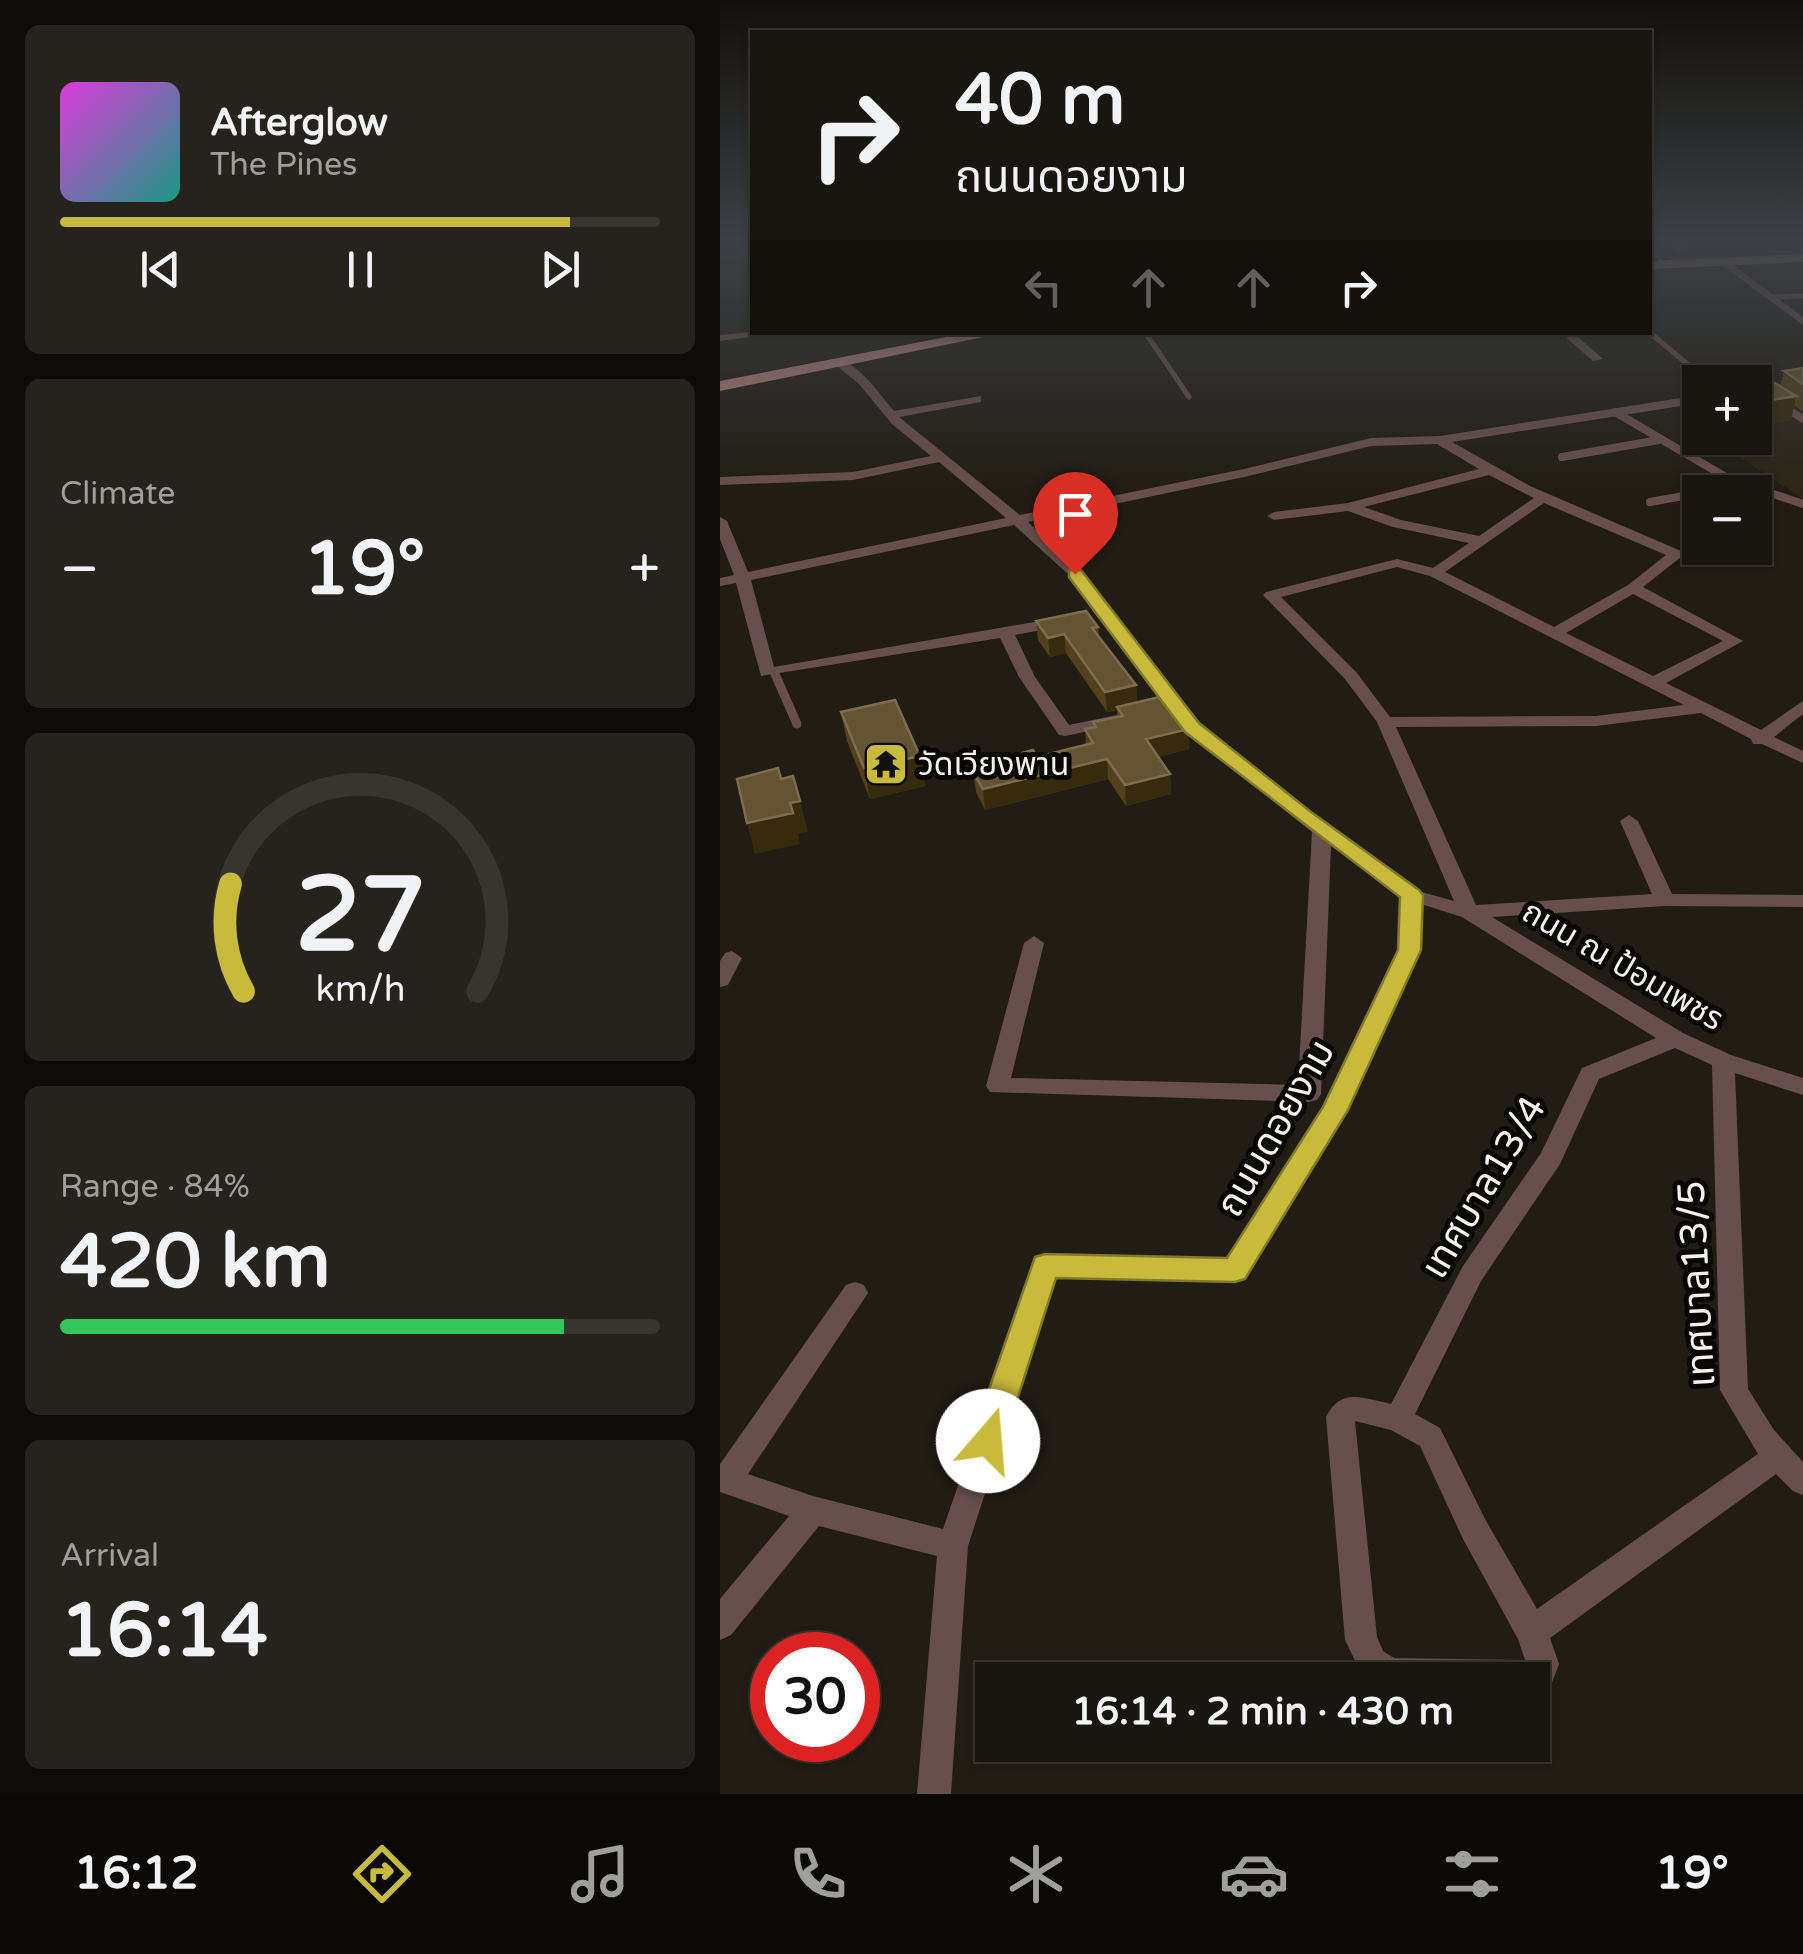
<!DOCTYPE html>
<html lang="en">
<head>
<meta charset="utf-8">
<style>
  body { margin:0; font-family:"Varela Round","Noto Sans Thai",sans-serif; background:#26231d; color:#f1f3f6; height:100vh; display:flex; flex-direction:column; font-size:38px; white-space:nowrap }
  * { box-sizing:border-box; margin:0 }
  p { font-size:32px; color:#9f9f9e }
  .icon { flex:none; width:55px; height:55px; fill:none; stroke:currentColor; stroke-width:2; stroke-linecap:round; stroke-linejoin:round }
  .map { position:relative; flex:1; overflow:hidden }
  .sheet { display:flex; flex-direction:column; gap:25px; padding:25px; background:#0e0c08; width:720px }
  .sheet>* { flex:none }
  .top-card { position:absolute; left:30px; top:30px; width:902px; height:305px; border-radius:0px; box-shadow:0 2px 8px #0004,0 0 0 2px #37352f; background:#19160f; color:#f1f3f6; overflow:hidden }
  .tools { position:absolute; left:962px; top:365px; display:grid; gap:20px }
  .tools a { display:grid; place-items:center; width:90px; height:90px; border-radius:0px; background:#19160f; box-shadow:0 2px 8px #0004,0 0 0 2px #37352f; font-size:50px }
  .speed { position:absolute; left:30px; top:1632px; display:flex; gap:20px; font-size:50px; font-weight:700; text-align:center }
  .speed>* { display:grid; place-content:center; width:130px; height:130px; border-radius:50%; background:#19160f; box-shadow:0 2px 8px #0004,0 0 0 2px #37352f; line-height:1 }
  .speed .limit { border:15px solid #d22; background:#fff; color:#111 }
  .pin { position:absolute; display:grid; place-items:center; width:85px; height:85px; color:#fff; margin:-102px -42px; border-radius:50% 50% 50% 0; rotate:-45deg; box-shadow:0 0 10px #0007 }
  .pin .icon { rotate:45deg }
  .me { position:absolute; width:110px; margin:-55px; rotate:18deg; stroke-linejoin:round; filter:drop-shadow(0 0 8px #0008) }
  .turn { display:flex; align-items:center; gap:35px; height:210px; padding:0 40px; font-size:45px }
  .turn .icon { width:130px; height:130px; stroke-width:2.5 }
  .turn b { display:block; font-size:70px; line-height:85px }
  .lanes { display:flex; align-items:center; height:95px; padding:0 40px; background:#0003; justify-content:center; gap:50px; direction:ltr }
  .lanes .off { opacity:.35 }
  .big { font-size:75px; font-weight:800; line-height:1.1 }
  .sheet .card { flex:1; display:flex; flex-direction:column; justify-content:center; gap:15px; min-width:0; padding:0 35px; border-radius:15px; background:#26231d }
  .sheet .dial { align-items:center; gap:0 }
  .dial svg { height:260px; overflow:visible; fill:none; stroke:#37352f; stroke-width:7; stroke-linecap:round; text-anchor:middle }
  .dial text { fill:#f1f3f6; stroke:none }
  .song { display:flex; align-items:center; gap:30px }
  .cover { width:120px; height:120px; border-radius:15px; background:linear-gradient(135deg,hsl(300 70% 55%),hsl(170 70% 35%)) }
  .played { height:10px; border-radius:5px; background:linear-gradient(90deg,#c8bb3b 85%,#37352f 85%) }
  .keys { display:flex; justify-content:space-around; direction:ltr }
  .heat { display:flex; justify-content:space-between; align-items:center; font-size:55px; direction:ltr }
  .charge { height:15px; border-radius:8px; background:linear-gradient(90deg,#34c759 84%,#37352f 0) }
  .trip { position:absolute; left:255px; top:1662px; width:575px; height:100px; border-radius:0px; background:#19160f; box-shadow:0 2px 8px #0004,0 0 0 2px #37352f; font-weight:800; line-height:100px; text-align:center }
  .tabs { display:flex; height:160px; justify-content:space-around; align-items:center; background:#0a0906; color:#9f9f9e }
  .tabs .icon { width:70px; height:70px }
  .tabs .on { color:#c8bb3b }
  .tabs b { font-size:45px; color:#f1f3f6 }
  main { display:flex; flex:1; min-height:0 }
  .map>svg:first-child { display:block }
</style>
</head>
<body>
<main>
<section class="sheet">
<div class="card">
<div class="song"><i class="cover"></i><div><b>Afterglow</b><p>The Pines</p></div></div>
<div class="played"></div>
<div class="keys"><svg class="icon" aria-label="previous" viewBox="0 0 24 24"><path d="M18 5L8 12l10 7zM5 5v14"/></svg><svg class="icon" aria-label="pause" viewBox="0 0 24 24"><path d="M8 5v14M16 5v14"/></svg><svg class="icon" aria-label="next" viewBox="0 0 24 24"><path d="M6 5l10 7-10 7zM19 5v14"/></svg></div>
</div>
<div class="card"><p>Climate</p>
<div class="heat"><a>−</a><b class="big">19°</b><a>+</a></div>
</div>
<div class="card dial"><svg viewBox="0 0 100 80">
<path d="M14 69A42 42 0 1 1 86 69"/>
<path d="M14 69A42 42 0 0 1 10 36" stroke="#c8bb3b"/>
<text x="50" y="56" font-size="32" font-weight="700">27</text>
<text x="50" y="72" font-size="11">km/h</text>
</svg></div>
<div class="card"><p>Range · 84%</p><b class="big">420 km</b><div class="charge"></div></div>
<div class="card"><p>Arrival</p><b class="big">16:14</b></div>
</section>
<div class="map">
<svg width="1083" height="1794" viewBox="0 0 1083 1794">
  <rect width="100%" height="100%" fill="#211d14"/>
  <path fill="#2c2517" d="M1083 388V499L991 438H1035V396Z"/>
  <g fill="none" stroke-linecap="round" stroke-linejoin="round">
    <path stroke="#694f4c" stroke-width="5" d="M1049 297 1083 296
      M425 332 469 397
      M929 332 971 367
      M1062 406 1076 415
      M894 412 899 415"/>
    <path stroke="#694f4c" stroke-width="8" d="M895 412 1009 479 1083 504
      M1072 412 1083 419
      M842 457 939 440
      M985 492 1024 486
      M930 502 980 493"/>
    <path stroke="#694f4c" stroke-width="9" d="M55 674 77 724"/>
    <path fill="#694f4c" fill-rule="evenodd" d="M947 240H957L969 252 961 254Z
      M999 259H1005L1083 317V325L999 263Z
      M32 332H66L0 341V335Z
      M840 332H852L883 359 873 361Z
      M113 359C137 359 159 394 174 411L261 396V402L179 417 300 515 524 469 651 438 720 436 980 395V403L732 442 810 486 961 551V557L923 587 1023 641 946 683 1041 730 1083 701V714L1054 737 1083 751V763L1042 744H1033L1031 739 981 713 876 726 676 727 756 905 932 894 900 821 909 815 918 821 952 894 1083 895V907L945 906 772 917 963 1033 1011 1055 1083 1078V1095L1015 1073 1028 1389 1054 1430 1083 1462V1495L1073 1491 1056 1474 830 1638 839 1664 830 1688 812 1692V1680H650L641 1673 625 1640 606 1417C620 1387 644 1398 671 1404L743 1266 821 1153 862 1068 936 1038 742 917 701 904 700 950 627 1110 524 1278 515 1281 335 1277 248 1546 231 1794H197L217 1556 99 1526 11 1635 0 1640V1599L69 1516 0 1492V1464L126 1285 135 1282 144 1285 148 1293 28 1474 93 1496 223 1529 316 1259 325 1255 508 1259 605 1107 680 950 681 897 611 846 601 1094 597 1100 589 1102 270 1092 266 1086 304 943 314 936 324 943 291 1078 578 1085 592 832 466 732 350 576 294 525 31 580 54 667 343 617 349 619V625L295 635 315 677 349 725 397 715 403 716 406 720 403 724 345 736 339 735 299 677 280 638 41 676 16 583 0 586V578L14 575 0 539V517L7 521 28 572 286 518 219 462 133 480 0 485V477L133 472 211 456 172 424 139 384 113 363ZM717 444 759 469 628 503 554 512 547 516 554 520 628 511 673 527 749 543 713 568 677 559 546 592 543 595 625 679 657 722 734 901 698 891 591 813 478 724 360 570 308 522 524 477 651 446ZM769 475 814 498 759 536 681 520 644 507ZM824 503 946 555 908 585 834 627 725 572ZM677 567 710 576 964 705 876 716 670 717 637 673 561 597ZM913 594 1003 641 933 676 846 633ZM955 1048 992 1065 1000 1390 1038 1454 817 1609 765 1519 720 1428 695 1414 761 1281 840 1164 879 1079ZM635 1421 671 1430 700 1446 743 1539 798 1639 805 1660 674 1658 663 1651 657 1637Z
      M12 951 22 958 8 985 0 987V961L5 953Z"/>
    <path fill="#b5817b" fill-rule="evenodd" d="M1083 254V262L930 269V261Z
      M252 332H288L0 391V381Z"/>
    <path stroke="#6d6961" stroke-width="2.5" stroke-dasharray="4 2.5" stroke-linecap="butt" d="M930 251 951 268"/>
  </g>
  <path fill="#52411a" d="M1083 368V412L1074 405 1071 420 1046 424 1035 418V382L1060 386 1064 371Z
    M316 621 378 627 379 637 416 685 417 702 469 749 438 757 450 774 451 794 406 806 388 779 265 810 256 792 253 772 291 762 290 756 317 757 366 745 365 729 374 727 373 722 397 717V710L387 712 346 653 330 657 318 640Z
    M121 712 200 756 205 786 150 799 127 741Z"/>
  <path fill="#372b0e" d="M1076 396 1071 420 1046 424 1051 400Z
    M344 634 346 653 330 657 328 638Z
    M416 685 418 705 387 712 385 692Z
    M469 729V749L427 760 426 739Z
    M200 756 205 786 150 799 144 768Z
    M387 759 388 779 265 810 263 789Z
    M450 774 451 794 406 806 405 785Z
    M80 801 88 832 78 834 80 844 35 854 27 823 70 803Z"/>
  <path fill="#645431" stroke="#7b6d4e" stroke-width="2.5" d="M1083 368V384L1064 371Z
    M1048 379 1076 396 1051 400 1035 391V382H1024Z
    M366 611 378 627 372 628 416 685 385 692 344 634 328 638 316 621Z
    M444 696 469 729 426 739 450 774 405 785 387 759 263 789 253 772 293 762 290 756 313 750 317 757 373 743 365 729 376 727 373 722 403 716 397 707Z
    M175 700 200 756 144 768 121 712Z
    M58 768 61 779 73 776 80 801 70 803 73 813 27 823 17 779Z"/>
  <linearGradient id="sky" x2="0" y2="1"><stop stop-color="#12100b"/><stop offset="0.49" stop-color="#3d4045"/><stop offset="1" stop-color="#3d4045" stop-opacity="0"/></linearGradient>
  <rect width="1083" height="492" fill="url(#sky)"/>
  <path fill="#c8bb3b" stroke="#827a26" stroke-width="2.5" d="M349 570H361L479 723 591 812 699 890 703 895 701 950 628 1110 525 1279 515 1282 336 1278 284 1441 279 1451 268 1456 256 1451 251 1441 315 1257 325 1254 507 1258 603 1107 678 950 680 897 465 732 349 577Z"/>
  <defs>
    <g id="temple-square" transform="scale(2.25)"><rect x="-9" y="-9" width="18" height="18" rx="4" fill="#c8bb3b" stroke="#090705"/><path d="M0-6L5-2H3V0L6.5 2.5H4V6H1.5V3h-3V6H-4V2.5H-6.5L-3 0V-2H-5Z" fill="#111"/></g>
  </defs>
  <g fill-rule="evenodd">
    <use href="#temple-square" x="166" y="764"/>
  </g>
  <g text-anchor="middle" stroke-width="10" stroke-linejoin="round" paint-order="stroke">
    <g font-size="32" fill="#f6f2ed" stroke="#090705" text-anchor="start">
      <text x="198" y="775">วัดเวียงพาน</text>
    </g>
    <g font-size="32" fill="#f6f2ed" stroke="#090705">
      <text transform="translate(903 965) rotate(30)" y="11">ถนน ณ ป้อมเพชร</text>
    </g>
    <g font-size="38" fill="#f6f2ed" stroke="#090705">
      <text transform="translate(555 1128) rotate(-60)" y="13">ถนนดอยงาม</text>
      <text transform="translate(763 1187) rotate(-59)" y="13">เทศบาล13/4</text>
      <text transform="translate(976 1284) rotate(-93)" y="13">เทศบาล13/5</text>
    </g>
  </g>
</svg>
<div class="tools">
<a>+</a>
<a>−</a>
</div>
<div class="speed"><div class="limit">30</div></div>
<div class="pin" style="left:355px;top:574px;background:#d93025"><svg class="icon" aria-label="arrive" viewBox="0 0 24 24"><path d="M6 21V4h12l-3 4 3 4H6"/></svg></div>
<svg class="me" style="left:268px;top:1441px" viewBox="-20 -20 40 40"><circle r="19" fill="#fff"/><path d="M0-13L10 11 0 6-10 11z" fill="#c8bb3b"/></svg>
<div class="trip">16:14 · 2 min · 430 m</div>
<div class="top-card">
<div class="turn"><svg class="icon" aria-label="right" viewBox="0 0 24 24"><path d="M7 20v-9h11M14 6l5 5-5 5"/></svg><div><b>40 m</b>ถนนดอยงาม</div></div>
<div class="lanes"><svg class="icon off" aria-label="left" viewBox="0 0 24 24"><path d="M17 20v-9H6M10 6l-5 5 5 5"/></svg><svg class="icon off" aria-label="ahead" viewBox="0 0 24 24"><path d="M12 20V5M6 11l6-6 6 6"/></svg><svg class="icon off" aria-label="ahead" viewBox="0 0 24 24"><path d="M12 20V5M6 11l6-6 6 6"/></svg><svg class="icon" aria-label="right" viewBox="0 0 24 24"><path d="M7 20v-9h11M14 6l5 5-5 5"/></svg></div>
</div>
</div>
</main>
<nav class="tabs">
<b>16:12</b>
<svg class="icon on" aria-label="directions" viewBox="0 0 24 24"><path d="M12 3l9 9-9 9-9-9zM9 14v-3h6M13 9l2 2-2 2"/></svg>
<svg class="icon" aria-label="music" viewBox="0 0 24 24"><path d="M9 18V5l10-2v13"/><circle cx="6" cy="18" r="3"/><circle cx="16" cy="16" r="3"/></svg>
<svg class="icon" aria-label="phone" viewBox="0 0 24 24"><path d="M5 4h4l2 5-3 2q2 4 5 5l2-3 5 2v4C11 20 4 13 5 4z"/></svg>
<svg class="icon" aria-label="climate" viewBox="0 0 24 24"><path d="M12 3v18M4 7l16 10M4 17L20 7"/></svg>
<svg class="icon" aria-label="car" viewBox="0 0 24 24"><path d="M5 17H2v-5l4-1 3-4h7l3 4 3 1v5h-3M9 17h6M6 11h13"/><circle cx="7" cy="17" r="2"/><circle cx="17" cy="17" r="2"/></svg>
<svg class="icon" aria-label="filters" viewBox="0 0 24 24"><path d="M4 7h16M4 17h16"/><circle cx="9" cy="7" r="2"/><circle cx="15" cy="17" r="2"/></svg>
<b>19°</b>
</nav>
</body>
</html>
